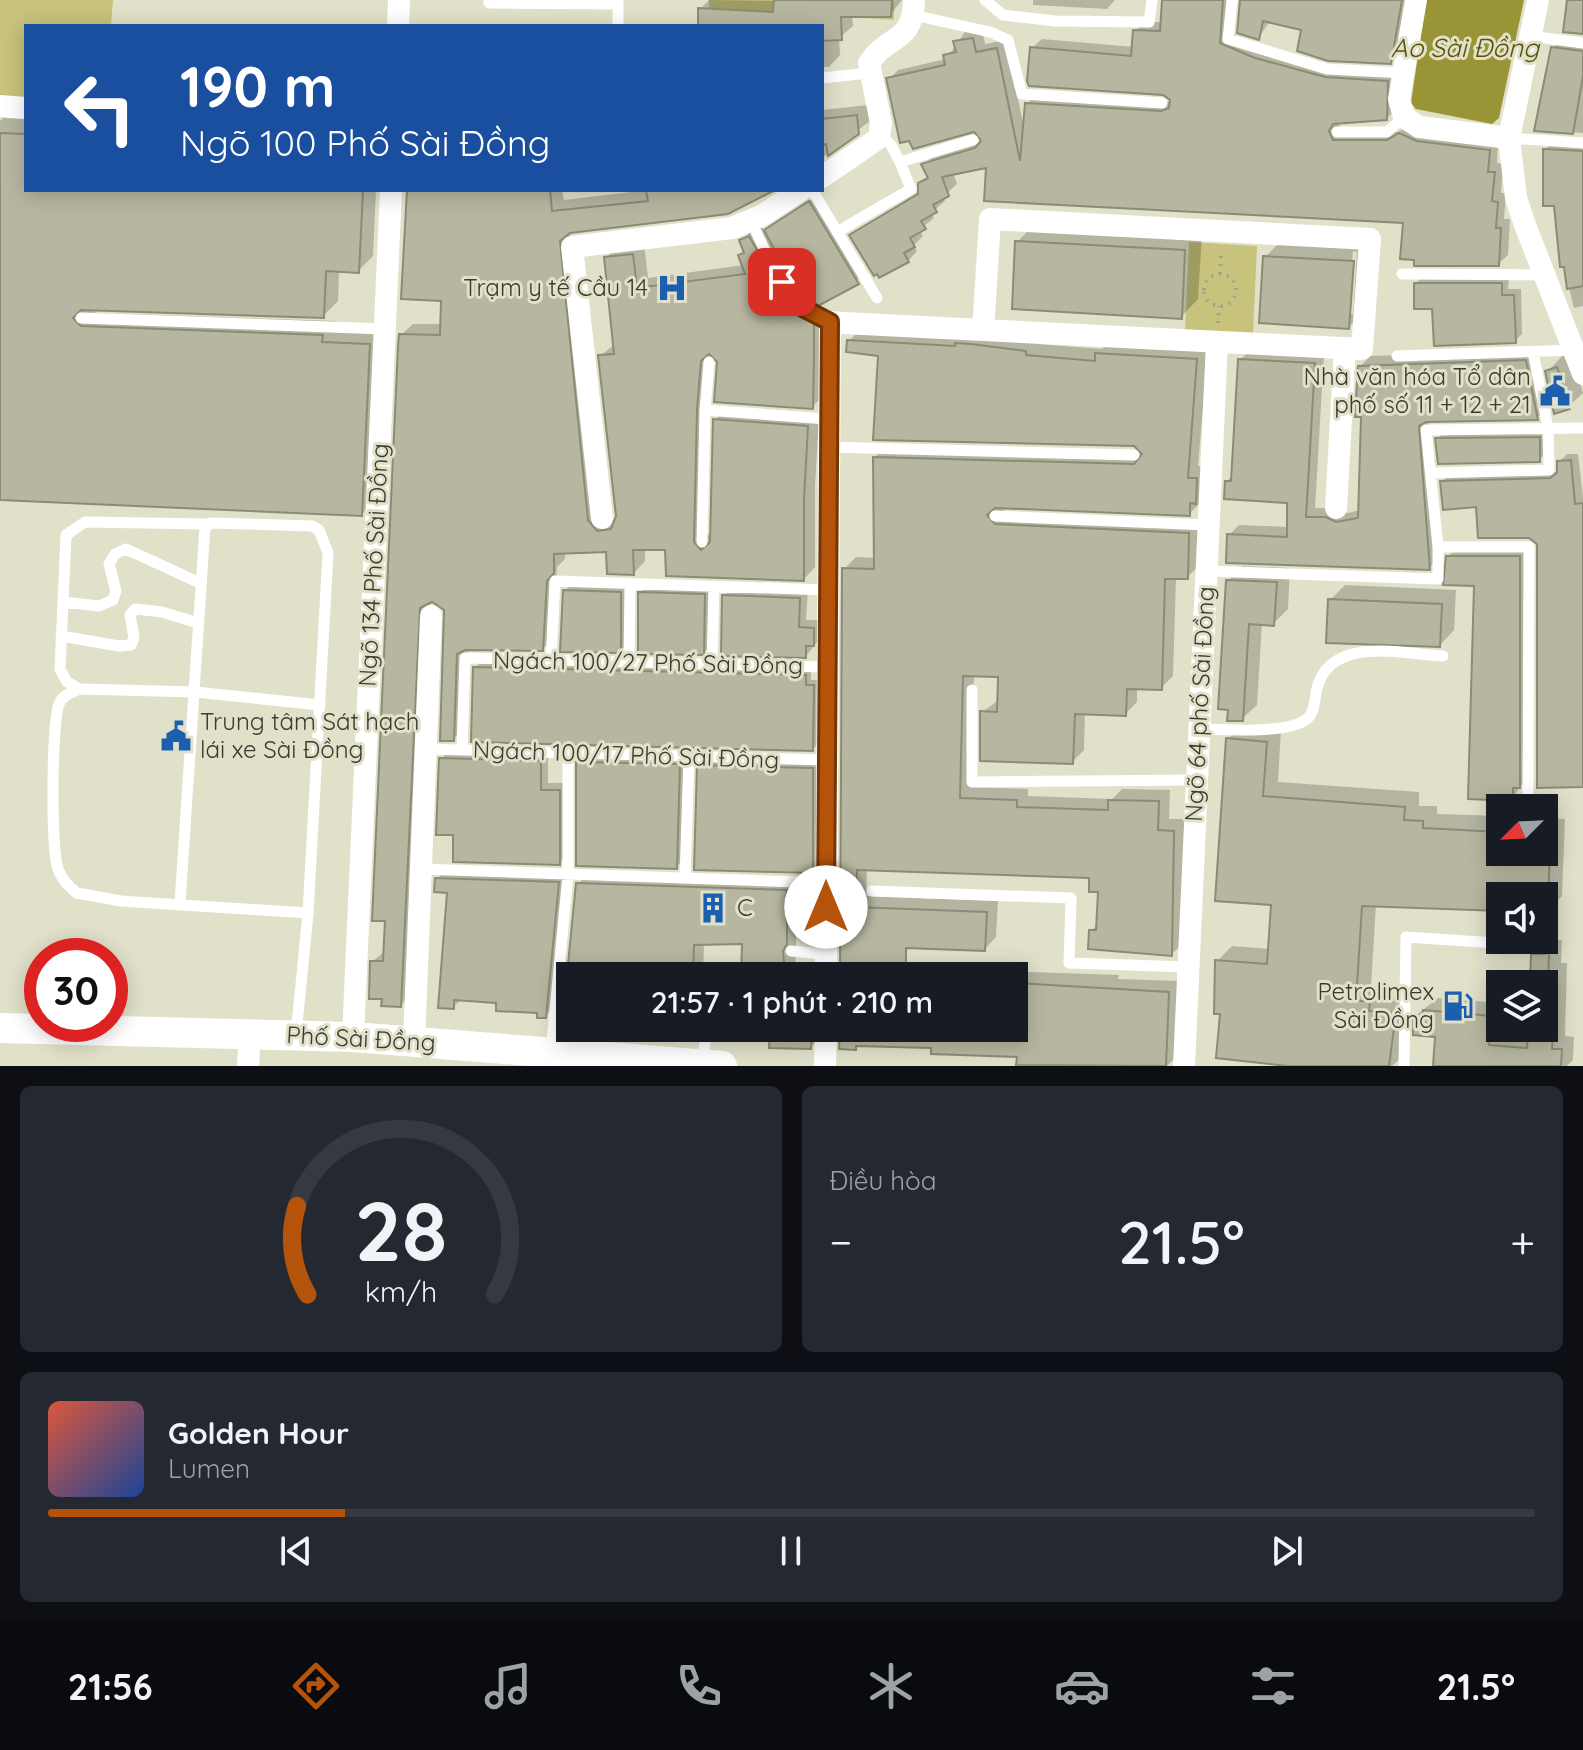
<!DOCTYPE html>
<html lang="vi">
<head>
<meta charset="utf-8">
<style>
  body { margin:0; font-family:Quicksand,sans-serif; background:#242831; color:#f1f3f6; height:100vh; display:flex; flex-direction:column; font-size:30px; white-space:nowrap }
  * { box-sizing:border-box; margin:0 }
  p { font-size:26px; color:#9ea1a6 }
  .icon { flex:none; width:44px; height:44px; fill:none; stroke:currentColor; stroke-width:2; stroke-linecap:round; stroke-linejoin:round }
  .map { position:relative; height:1066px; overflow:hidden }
  .side { display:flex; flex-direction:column; gap:20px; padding:20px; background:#0d0f14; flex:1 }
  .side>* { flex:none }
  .guide { position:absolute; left:24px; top:24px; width:800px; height:168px; border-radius:0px; box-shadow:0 4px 20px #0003; background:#1a4fa0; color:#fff; overflow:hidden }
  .needle { width:52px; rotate:246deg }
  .tools { position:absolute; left:1486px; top:794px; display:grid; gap:16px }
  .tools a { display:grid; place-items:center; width:72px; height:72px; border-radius:0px; background:#171b24; box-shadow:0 4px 20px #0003; font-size:40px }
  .speed { position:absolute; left:24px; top:938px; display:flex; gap:16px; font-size:40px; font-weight:700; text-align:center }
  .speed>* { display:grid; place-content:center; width:104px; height:104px; border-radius:50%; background:#171b24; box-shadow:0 4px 20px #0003; line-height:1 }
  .speed .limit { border:12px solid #d22; background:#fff; color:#111 }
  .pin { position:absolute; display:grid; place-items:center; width:68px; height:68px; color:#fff; margin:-34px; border-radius:16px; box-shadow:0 4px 12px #0006 }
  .me { position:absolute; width:88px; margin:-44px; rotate:0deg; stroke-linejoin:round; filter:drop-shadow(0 0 6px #0008) }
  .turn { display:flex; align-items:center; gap:28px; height:168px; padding:0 24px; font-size:36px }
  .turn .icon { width:104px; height:104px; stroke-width:2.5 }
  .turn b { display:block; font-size:56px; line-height:68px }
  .big { font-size:60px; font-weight:600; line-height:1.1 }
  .side .widget { flex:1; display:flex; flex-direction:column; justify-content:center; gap:12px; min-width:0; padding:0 28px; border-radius:12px; background:#242831 }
  .side .dial { align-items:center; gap:0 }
  .dial svg { height:208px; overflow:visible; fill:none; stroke:#363941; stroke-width:7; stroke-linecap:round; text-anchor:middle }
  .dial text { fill:#f1f3f6; stroke:none }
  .song { display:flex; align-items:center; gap:24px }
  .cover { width:96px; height:96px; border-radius:12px; background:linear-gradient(135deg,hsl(10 70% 55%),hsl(220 70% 35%)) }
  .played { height:8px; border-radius:4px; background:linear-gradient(90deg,#b45309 20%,#363941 20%) }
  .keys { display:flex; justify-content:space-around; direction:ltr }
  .heat { display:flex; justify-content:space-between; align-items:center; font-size:44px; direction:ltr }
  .side .tiles { flex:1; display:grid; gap:20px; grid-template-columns:1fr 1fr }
  .widget:last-child { grid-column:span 2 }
  .trip { position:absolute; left:556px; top:962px; width:472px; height:80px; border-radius:0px; background:#171b24; box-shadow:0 4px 20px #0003; font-weight:600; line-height:80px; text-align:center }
  .tabs { display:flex; height:128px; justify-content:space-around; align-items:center; background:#090b0e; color:#9ea1a6 }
  .tabs .icon { width:56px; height:56px }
  .tabs .current { color:#b45309 }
  .tabs b { font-size:36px; color:#f1f3f6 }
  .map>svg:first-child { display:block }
</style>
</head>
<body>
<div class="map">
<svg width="1583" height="1066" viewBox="0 0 1583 1066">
  <rect width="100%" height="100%" fill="#e1e1ca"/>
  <path fill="#c7c37c" d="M0 0H113L111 26H26V99L0 100Z
    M709 0H894V20L709 8Z
    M1189 242 1257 246 1253 334 1185 330Z"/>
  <path fill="#999435" d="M1426 0H1524L1499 118 1492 124 1416 109 1411 103Z"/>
  <path fill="#0003" fill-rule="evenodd" d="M709 0 776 1 902 0 890 15H852L853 26 839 38 840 55 829 67H822V26H700V9Z
    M1033 0H1115L1107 9 1033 5Z
    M1164 0H1231L1229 33 1265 50 1335 69 1397 72 1396 109 1386 119 1337 122 1343 131 1398 132 1410 125 1498 141 1497 163 1503 164 1501 193H1506L1504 219H1510L1508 255 1498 264 1405 221 988 165 953 172 957 184 943 197 945 201 931 213 934 218 919 230 923 236 914 245 917 251 908 261 851 235 920 191V184L929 175 924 165 933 156 983 141V136L889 79 898 70 946 59 965 32 982 29 985 44 1006 40 1024 128 1027 104 1037 94 1172 102 1164 93 1032 48 1042 39 1134 47 1135 31 1145 22H1163Z
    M1242 0H1407L1400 52 1390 62 1303 28 1270 21 1259 37Z
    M1563 38 1583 41V133L1536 129 1553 48Z
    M868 105 870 121 822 158V110Z
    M3 118 26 119V190H376L373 256 358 271 339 270 338 301 323 316 91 308 96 313 336 321V328L384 330 376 499 362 514 0 498V121Z
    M1555 139 1583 141V306L1574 308 1556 234V204L1545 150Z
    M409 190H562L564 200 648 190H772L728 212 570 231 599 507 609 520 617 519 600 356 615 344 606 258 618 246 644 243 648 278 744 265 742 241 753 229 761 226 765 232 815 197 863 276 817 305 825 311 824 395 812 407 720 361 711 353 704 530 713 539 715 420 727 408 819 415 815 486V567L804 579 667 548H645V561L634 573 608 550 565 552V559L557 567 554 638 542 649 468 648 465 728 453 739 447 615 439 602H428L412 993 401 1005 372 962 386 950 401 335 413 324H442L443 299Z
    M1034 225 1202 234 1198 299 1181 317 1017 242Z
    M1280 242 1368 247 1363 312 1349 327 1265 257ZM1353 251 1357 252 1353 314H1348Z
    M1423 276 1509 277 1508 289H1521L1522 334 1515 341 1434 307 1416 283Z
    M861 329 1037 340V344L1102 349 1109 342 1208 348 1198 466 1208 467 1201 502 1189 514 1000 506 1007 513 1200 522 1199 566 1187 577H1176L1173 676 1161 688 1137 687V702L1125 714 1085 712 1084 750 1072 762 982 712 999 700 1000 675 974 674 971 787 1028 789V796L1112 799 1122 789 1170 790 1169 819H1185L1183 943 1172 954 1091 931 1099 923 1100 890 1091 876 867 869 866 896 998 901 996 937 985 949 901 946 900 976H842L844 569 856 557 876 558 875 457 886 446 1143 452V449L849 341Z
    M1250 350 1324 354 1315 508H1337L1347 513 1361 510 1363 415 1360 367 1370 356 1536 351 1547 408 1537 418 1428 419 1439 558 1429 568 1229 535 1239 525 1289 527V501L1227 481 1233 475 1240 360Z
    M1572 353 1583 393 1568 407 1548 371 1562 356Z
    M1547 430V452L1539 460 1437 439 1445 431Z
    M1567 454H1578L1583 497V785L1539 542 1442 482 1449 474 1559 472V462Z
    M1455 550H1526L1525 780 1512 799 1476 584 1448 556Z
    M1242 566 1290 568 1288 609 1273 624 1262 623 1257 705 1242 719 1228 581Z
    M572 584 628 586 627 644 620 651 565 591Z
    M1345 585 1456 590 1454 630 1440 645 1330 600Z
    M646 587 710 590 709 648 703 653 640 593Z
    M733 587 808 590 806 620H822V636L806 656 724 596Z
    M481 662 811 670V680H819L818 744 813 749 475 668Z
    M1243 724 1281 728 1278 782 1419 792V806H1437V814L1500 816V852H1544V818L1565 819 1562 896 1547 911H1544V896H1500V909L1376 904 1371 986 1384 987 1383 997 1411 999 1404 1055 1392 1066H1289L1222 1013 1217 961 1232 946 1270 949 1273 903 1228 739Z
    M449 751 548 754V783H566V856L559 863 455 833 441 759Z
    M587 754 688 756 685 858 676 867 578 762Z
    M707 758 821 761 820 863 812 871 699 766Z
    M445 871 566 875 553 1008 545 1016 539 1011 498 1001 462 999 453 1007 450 891 437 879Z
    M590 872 798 879 795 976H743L744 942 704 943 703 976H570V1013H565L578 884Z
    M1562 940 1561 963H1567L1565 1036 1574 1037 1573 1060 1567 1066H1435L1437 1035 1415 1016 1438 998 1500 1003 1502 1033 1530 1034V1028H1544V984H1532L1533 955 1546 941Z
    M942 969 1119 975 1118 979 1180 981 1177 1056 1167 1066H1115L933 1046 859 1044 855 1048 841 1028H1014V976H935Z
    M721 1028H823L822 1035 811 1047 772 1035 721 1034Z"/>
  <path fill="#b7b7a1" stroke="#8b8b76" stroke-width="2" d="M774 0H892L891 17H841L842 40 822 41V26H698V8L773 12Z
    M1162 0H1223L1220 43 1255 58 1325 77 1388 81 1387 120 1333 124 1329 131 1333 140H1387L1399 133 1417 141 1490 150 1488 172H1495L1492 201 1498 202 1496 228H1501L1499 266H1414V260L1400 259 1403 223 984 201 986 168 942 177 949 196 933 205 937 212 921 221 926 229 910 238 915 247 904 253 909 262 879 278 877 274 874 276 849 235 918 194V183L928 178 921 164 975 148 981 141 974 132 913 149 909 141 900 143 886 78 945 65 943 55 956 52 953 41 973 38 976 52 997 48 1020 161 1025 103 1161 111 1169 108 1170 100 1163 95 1029 86 1027 81 1030 47 1131 56 1133 30 1160 31Z
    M1240 0H1402L1391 64 1328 61 1297 51 1301 30 1263 21 1259 40 1237 33Z
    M1567 0H1583V34L1563 32Z
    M1551 47 1583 51V76L1573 134 1534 131Z
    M857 115 859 134 828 156 826 144 822 145V119Z
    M0 133 26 134V190H363L359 273 326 271 324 318 81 310 73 318 81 326 323 335 322 342 370 344 362 516 0 500Z
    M1543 149 1583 151V286L1567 289 1564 267H1560L1554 206H1543Z
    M407 190H550L552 211 648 201 646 190H775L728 214 570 233 560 241 588 520 597 531 611 529 616 516 598 355 614 354 604 257 633 254 637 288 745 274 738 255 744 253 739 240 749 236 784 298 814 323V355L813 409 714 402 717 362 709 354 701 361 697 409 694 542 701 550 710 542 713 419 808 426 804 499V581L666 576 665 550H633L634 575 607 574 606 552 554 554V573L547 581 543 651 465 650 457 654 454 741H440L444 610 432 602 420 608 401 1007 381 1006 382 999H369L370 961H383L384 940 385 921H372L398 346 399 334 440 335 441 301 401 299Z
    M809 201 859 284 818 306 788 275 764 230Z
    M1015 241 1185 250 1182 319 1012 309Z
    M1263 256 1354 261 1349 329 1259 323Z
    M1414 283H1502V295H1514L1516 343 1434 346 1432 309H1414Z
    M847 340 955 346V343L971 344 1026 351V355L1095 361V353L1197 359 1188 478H1197L1196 504 1190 503V516L995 508 987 515 995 524 1189 533 1188 579H1165L1162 690 1127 689 1126 716 1075 714 1073 764 980 761V711L997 712 998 677 963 676 960 798 1017 800V807L1108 810V800L1159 801 1158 830 1174 831 1172 956 1088 949 1089 930H1096L1098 892H1089V878L857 870 855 907 987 912 985 951 906 948V976H840L842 568 874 569 873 457 1134 464 1142 454 1134 446 873 440 878 356 846 352Z
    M1238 359 1315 363 1306 517H1326L1336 522 1358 518 1361 417H1355L1358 366 1526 360 1538 420 1426 422 1419 426 1430 570 1226 563 1227 534 1287 537V503L1224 499 1225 481H1231Z
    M1557 367 1570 409 1554 414 1545 371Z
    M1540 437V462L1438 464 1435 438Z
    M1571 460 1575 504 1583 503V787L1537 788V544L1529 538H1478L1476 507 1443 510 1440 481 1550 478 1557 473V461Z
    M1446 556H1520V788H1513V801L1468 799 1474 586 1443 585Z
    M1226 580 1277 582 1274 626 1249 624 1243 721H1227L1228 710 1218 709Z
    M563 590 621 592V653L560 652Z
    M638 592 705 594 704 655 638 654Z
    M722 595 800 598 799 627 814 628V646H806V658L721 656Z
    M1328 599 1442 604 1440 647 1326 643Z
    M473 667 806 675V685H814L813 751 471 742Z
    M1226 738 1267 742 1263 796 1405 807 1404 820 1423 821V828L1500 832V852H1550L1548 896H1500V911L1362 906 1356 1001H1370L1369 1011 1396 1013 1389 1066H1287L1216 1058 1220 1014H1214L1215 960 1267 964 1271 905 1215 901Z
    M439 758 541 761V790H560V865L453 862V835H436Z
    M576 762 680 764 677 869 576 866Z
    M697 765 813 768V873L694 870Z
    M435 878 559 882 546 1018H537V1013L496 1011V1003L454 1000V1009L438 1008 447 893 434 892Z
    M576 883 787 890V944L783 951 785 976H741L742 944 694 945 693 976H570V1015H563Z
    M1549 950 1548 984H1530L1531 954H1545Z
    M1014 983 1169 992 1166 1066 1016 1065 1017 1057 931 1054V1048L856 1046V1050L839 1049 840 1028H1014Z
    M1423 1010 1492 1016 1489 1045 1527 1048 1528 1028H1553L1552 1049H1562L1561 1066H1433L1435 1037 1413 1035V1015H1423Z
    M770 1028H812L811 1049 769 1048Z"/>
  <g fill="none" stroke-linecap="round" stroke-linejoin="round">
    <path stroke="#a1a18f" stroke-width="4" stroke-dasharray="2 6" stroke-linecap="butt" d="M1204 290a16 16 0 1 1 32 0a16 16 0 1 1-32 0Z
      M1220 274 1221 253
      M1218 323 1219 306"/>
    <path stroke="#fff" stroke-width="11" d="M489 0V3L618 4
      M985 0 1003 15 1055 21 1149 22 1152 0
      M1232 0 1228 39 1327 69 1404 73
      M913 15 990 32 1008 40 1022 94 1162 103
      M618 26V0
      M1530 36 1583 43
      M822 78 869 73
      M1337 132H1387L1404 117
      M880 135 891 145 900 162 973 140
      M1509 138 1583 143
      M812 190 877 298
      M751 221C770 261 786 304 830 322
      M837 232 911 189 900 162
      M1402 274 1544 275
      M81 318 385 329
      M1397 356 1574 350
      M709 362 705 410 827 419
      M828 447 1134 455
      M1431 473 1549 470 1548 428 1533 352
      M995 516 1208 525
      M702 542 705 410
      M1438 547H1529L1528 791
      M1207 571 1438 579V547L1426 430 1583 428
      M63 602 99 606 113 600 116 591 109 564 115 554 126 549 200 583
      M61 636 119 646 131 645 134 637 130 615 135 609 162 612 198 623
      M551 660 555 581 827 590
      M629 662 630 583
      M712 664 714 586
      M80 689 67 682 60 669 66 535 85 522 207 524
      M972 690V782L1197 780
      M1199 729C1225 729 1282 734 1304 721 1316 714 1314 699 1317 688 1331 635 1403 654 1443 656
      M425 749 826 760
      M462 750 465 658 826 667
      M421 869 826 883
      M685 878 689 757
      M872 891 1071 898 1069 963 1188 967
      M180 903 205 527 211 523 312 526 319 530 328 553 308 913 296 1035
      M308 913 121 901 77 893C69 887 62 880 58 869 51 850 51 718 60 702 64 694 73 692 80 689L195 692 320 705
      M791 951 826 954
      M551 1052 568 875V753
      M702 1064 707 1028
      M1404 1066 1406 937 1542 946"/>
    <path stroke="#fff" stroke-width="22" d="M1416 0 1399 99 1404 117 1419 127 1509 138
      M1538 0 1509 138 1516 198 1525 225 1583 374
      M398 26 399 0
      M0 106 26 108
      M822 177 879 138 881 123 869 63C888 34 913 44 914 0
      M1336 508 1345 349
      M602 518 572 247 732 228 761 216 801 190
      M826 976 830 322 843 323 1362 349 1370 239 990 219 983 330
      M353 1037 391 190
      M414 1042 431 616
      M248 1066 250 1034
      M825 1066 826 1028
      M1184 1066 1217 342"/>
    <path stroke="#fff" stroke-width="30" d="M0 1028 353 1037 722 1066"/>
  </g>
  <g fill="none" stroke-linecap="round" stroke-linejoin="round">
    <g stroke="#753606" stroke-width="20">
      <path id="route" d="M782 282 803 308 830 322 826 907"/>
    </g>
    <use href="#route" stroke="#b45309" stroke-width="14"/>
  </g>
  <defs>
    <g id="hospital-bare" transform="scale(2.4)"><path d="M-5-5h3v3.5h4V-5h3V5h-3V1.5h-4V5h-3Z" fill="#1d5faf" stroke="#e1e1ca" stroke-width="2.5" paint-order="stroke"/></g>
    <g id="civic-bare" transform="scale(2.4)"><path d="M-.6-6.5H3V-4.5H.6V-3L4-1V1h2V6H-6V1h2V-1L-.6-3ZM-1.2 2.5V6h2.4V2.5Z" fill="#1d5faf" stroke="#e1e1ca" stroke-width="2.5" paint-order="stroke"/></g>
    <g id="building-bare" transform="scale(2.4)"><path d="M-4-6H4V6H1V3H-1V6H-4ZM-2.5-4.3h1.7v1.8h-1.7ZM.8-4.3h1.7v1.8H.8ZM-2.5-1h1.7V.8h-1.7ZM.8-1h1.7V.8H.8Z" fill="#1d5faf" stroke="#e1e1ca" stroke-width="2.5" paint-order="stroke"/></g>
    <g id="fuel-bare" transform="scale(2.4)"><path d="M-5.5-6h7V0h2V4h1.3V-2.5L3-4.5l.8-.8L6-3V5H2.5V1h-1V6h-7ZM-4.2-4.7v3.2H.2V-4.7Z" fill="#1d5faf" stroke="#e1e1ca" stroke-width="2.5" paint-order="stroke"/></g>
  </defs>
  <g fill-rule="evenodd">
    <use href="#hospital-bare" x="672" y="288"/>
    <use href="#civic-bare" x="1555" y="391"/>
    <use href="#civic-bare" x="176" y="736"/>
    <use href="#building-bare" x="713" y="908"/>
    <use href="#fuel-bare" x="1458" y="1006"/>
  </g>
  <g text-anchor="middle" stroke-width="6" stroke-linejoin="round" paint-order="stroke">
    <g font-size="24" fill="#3c3b32" stroke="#e1e1ca" text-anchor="end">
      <text x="648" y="296">Trạm y tế Cầu 14</text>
      <text x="1531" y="385">Nhà văn hóa Tổ dân<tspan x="1531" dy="28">phố số 11 + 12 + 21</tspan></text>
      <text x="200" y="730" text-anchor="start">Trung tâm Sát hạch<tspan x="200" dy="28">lái xe Sài Đồng</tspan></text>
      <text x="737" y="916" text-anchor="start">C</text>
      <text x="1434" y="1000">Petrolimex<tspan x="1434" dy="28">Sài Đồng</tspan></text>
    </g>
    <g font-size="24" fill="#3c3b32" stroke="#e1e1ca">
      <text transform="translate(374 565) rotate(-87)" y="8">Ngõ 134 Phố Sài Đồng</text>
      <text transform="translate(648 663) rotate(1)" y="8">Ngách 100/27 Phố Sài Đồng</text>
      <text transform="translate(1200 704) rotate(-87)" y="8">Ngõ 64 phố Sài Đồng</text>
      <text transform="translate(626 755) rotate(2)" y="8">Ngách 100/17 Phố Sài Đồng</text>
      <text transform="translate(361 1039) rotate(3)" y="8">Phố Sài Đồng</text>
    </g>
    <g font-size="26" font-style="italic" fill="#58530b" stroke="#e1e1ca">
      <text x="1465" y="57">Ao Sài Đồng</text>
    </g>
  </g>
</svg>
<div class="tools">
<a><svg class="needle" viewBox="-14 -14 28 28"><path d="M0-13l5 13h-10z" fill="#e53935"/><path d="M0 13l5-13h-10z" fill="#9ea1a6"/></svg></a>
<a><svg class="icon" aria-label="sound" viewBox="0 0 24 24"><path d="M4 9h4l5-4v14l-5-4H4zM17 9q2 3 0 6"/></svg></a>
<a><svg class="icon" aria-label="layers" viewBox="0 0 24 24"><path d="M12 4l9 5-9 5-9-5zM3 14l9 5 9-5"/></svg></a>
</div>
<div class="speed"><div class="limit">30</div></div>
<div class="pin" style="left:782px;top:282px;background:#d93025"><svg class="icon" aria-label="arrive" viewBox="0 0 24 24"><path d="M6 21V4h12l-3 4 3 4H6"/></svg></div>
<svg class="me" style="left:826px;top:907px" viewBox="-20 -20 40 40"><circle r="19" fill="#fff"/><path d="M0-13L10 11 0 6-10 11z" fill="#b45309"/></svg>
<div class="trip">21:57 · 1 phút · 210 m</div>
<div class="guide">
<div class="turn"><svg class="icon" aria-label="left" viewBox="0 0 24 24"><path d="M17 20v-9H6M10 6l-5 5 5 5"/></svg><div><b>190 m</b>Ngõ 100 Phố Sài Đồng</div></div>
</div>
</div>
<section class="side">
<div class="tiles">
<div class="widget dial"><svg viewBox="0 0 100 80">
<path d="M14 69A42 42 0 1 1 86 69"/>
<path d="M14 69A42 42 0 0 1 10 35" stroke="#b45309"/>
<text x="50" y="56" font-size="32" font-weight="700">28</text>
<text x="50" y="72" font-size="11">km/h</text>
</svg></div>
<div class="widget"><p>Điều hòa</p>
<div class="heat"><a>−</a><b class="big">21.5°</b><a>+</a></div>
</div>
<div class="widget">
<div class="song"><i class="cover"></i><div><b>Golden Hour</b><p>Lumen</p></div></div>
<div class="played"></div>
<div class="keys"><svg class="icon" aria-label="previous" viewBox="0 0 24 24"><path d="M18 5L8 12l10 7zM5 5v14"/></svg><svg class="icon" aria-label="pause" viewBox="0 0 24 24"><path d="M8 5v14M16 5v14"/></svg><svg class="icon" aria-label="next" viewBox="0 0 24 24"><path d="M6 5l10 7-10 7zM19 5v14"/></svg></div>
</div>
</div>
</section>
<nav class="tabs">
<b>21:56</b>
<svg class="icon current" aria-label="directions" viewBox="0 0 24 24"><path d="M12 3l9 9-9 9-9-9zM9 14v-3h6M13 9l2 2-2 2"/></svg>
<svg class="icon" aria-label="music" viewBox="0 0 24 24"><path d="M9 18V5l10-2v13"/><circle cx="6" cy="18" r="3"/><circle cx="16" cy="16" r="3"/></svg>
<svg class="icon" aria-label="phone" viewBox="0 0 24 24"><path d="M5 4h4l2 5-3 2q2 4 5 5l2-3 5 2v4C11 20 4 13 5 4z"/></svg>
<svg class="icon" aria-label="climate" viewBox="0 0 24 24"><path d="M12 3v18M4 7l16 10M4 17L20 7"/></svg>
<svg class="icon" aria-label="car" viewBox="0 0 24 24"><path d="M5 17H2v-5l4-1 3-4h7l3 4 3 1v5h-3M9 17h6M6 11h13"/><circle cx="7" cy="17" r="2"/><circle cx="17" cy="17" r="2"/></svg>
<svg class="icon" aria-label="filters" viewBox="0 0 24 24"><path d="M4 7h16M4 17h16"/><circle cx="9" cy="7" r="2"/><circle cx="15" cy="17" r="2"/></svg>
<b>21.5°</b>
</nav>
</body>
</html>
